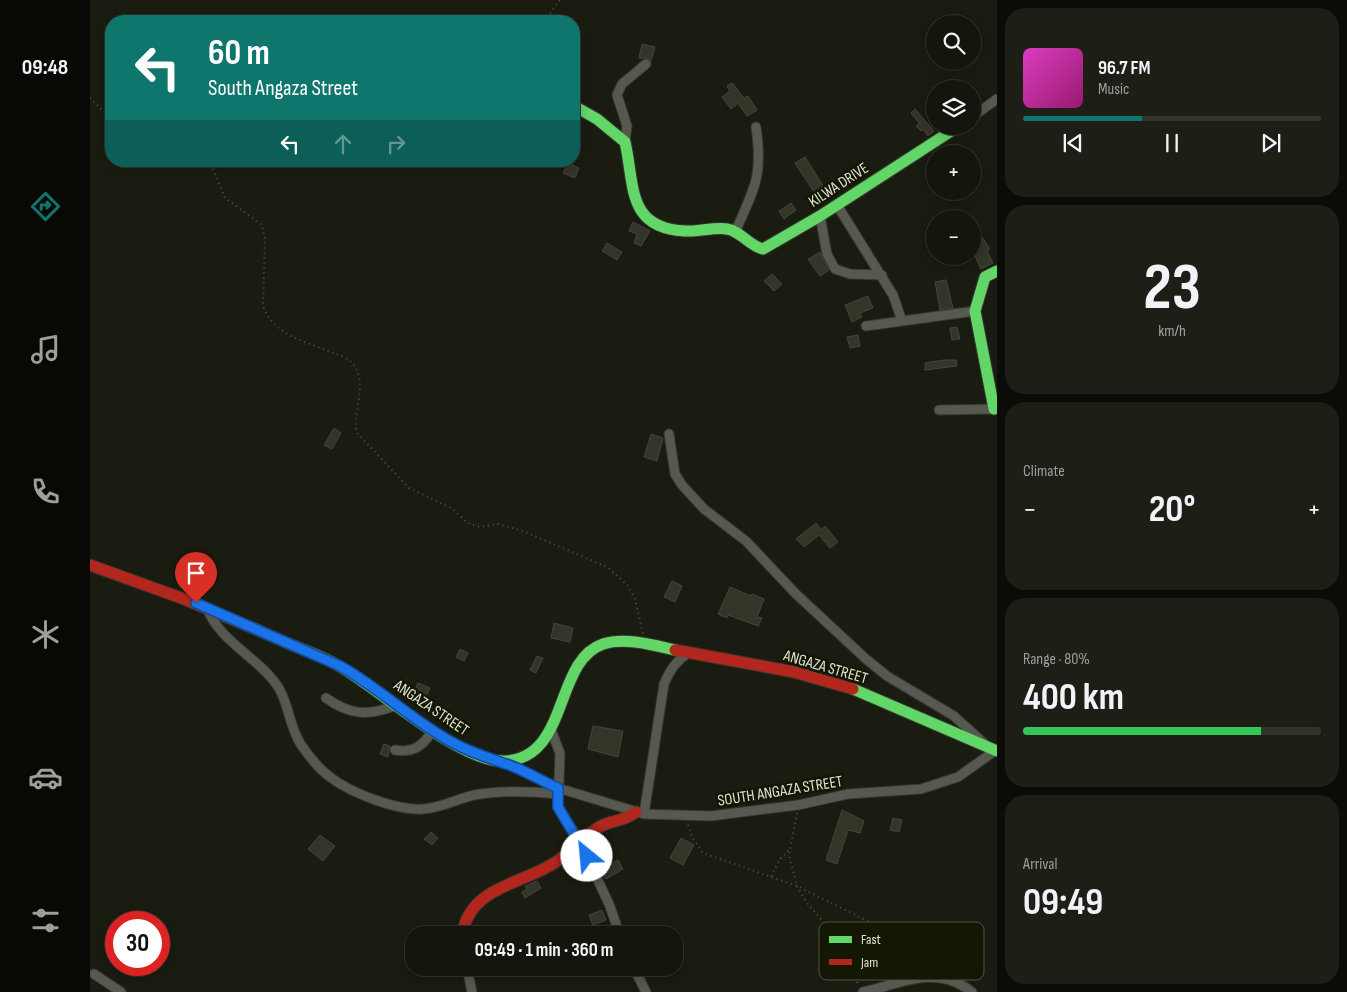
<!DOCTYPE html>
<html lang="en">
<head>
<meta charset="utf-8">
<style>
  body { margin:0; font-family:"Sofia Sans Condensed",sans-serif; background:#1d1e16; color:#f1f3f6; height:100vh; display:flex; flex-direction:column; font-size:19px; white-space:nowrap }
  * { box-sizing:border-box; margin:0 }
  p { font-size:16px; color:#9d9f9d }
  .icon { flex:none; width:28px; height:28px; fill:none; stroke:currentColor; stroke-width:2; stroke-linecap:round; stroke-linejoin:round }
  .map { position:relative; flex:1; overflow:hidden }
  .panel { display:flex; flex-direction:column; gap:8px; padding:8px; background:#0b0c07; width:350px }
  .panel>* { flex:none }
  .banner { position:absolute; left:15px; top:15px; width:475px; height:152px; border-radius:20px; box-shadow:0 2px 12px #0003,0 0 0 1px #33342e; background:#0f766e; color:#fff; overflow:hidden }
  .fabs { position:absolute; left:836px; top:15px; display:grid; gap:10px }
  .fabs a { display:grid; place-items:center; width:55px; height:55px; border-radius:50%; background:#14150d; box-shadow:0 2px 12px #0003,0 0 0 1px #33342e; font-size:25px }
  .speed { position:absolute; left:15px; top:911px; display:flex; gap:10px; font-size:25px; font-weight:700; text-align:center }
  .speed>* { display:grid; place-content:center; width:65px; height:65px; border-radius:50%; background:#14150d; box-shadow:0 2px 12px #0003,0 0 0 1px #33342e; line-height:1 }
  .speed .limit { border:8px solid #d22; background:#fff; color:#111 }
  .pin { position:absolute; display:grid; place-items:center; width:42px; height:42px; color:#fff; margin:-51px -21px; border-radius:50% 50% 50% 0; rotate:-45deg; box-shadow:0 0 5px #0007 }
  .pin .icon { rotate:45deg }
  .me { position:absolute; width:55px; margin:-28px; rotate:332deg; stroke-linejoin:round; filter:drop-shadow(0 0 4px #0008) }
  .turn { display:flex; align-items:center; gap:18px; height:105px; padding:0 20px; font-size:22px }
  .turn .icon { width:65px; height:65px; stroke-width:2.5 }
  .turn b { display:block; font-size:35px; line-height:42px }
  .lanes { display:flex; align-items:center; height:48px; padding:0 20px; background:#0003; justify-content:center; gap:25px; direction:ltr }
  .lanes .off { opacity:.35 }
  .big { font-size:38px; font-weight:700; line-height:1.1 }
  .panel .tile { flex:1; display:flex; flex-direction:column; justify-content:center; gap:8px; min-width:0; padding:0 18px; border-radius:20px; background:#1d1e16 }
  .panel .dial { align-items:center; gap:0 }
  .dial b { font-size:65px; line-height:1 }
  .song { display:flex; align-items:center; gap:15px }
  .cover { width:60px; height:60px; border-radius:8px; background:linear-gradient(135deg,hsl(310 70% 55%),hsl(320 70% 35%)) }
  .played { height:5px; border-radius:2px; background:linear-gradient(90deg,#0f766e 40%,#33342e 40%) }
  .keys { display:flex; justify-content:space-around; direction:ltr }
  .heat { display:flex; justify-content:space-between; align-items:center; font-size:28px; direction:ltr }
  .charge { height:8px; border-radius:4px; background:linear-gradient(90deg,#34c759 80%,#33342e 0) }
  .trip { position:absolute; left:315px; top:926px; width:278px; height:50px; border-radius:20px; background:#14150d; box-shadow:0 2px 12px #0003,0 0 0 1px #33342e; font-weight:700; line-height:50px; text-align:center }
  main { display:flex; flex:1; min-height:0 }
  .dock { display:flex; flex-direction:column; width:90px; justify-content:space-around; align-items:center; background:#080805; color:#9d9f9d }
  .dock .icon { width:35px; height:35px }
  .dock .active { color:#0f766e }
  .dock b { font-size:22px; color:#f1f3f6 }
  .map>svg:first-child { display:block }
</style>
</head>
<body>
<main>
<nav class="dock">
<b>09:48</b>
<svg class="icon active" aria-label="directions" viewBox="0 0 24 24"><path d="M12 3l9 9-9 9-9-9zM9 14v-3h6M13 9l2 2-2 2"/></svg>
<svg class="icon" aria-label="music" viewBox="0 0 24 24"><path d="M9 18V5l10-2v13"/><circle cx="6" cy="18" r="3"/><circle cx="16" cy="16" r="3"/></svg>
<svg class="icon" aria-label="phone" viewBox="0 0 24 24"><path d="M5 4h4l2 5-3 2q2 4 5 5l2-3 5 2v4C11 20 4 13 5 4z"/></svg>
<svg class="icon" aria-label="climate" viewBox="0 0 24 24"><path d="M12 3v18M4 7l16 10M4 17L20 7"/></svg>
<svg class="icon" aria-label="car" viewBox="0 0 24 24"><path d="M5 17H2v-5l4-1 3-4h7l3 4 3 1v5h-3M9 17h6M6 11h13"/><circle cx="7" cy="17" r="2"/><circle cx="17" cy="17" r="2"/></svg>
<svg class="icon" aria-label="filters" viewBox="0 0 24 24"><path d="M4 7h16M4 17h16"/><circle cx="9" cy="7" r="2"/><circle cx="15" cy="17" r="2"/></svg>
</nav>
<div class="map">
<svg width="907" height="992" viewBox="0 0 907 992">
  <rect width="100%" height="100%" fill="#1a1c11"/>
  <path fill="#333528" stroke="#44463c" d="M552 44 565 47 561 61 558 58H549Z
    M642 83 654 98 658 96 667 110 657 116 648 103 641 109 632 97 640 91 637 86Z
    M825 109 844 131 838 136 833 129 831 131 826 126 829 123 821 113Z
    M715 157 735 189 726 195 705 163Z
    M478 163 489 168 485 178 473 173Z
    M701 203 706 210 694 219 689 211Z
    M543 222 560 231 551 246 544 243 547 234 539 231Z
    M890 234 900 249 897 251 903 263 891 269 883 252 886 251 882 243V237Z
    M517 243 532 252 527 260 512 251Z
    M730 252 739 270 730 276 718 259Z
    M682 274 692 284 684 291 674 281Z
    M856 280 863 308 850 310 845 282Z
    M778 296 783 308 770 313 772 317 762 322 755 305Z
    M867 327 870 339 862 340 860 328Z
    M768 335 770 346 760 348 757 337Z
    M854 360H866L867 366 835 370V363Z
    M244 428 251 433 242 449 234 445Z
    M561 434 573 438 567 461 554 457Z
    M726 523 731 530 735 526 748 542 740 548 729 535 714 547 706 539Z
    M582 581 592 586 585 602 574 597Z
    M640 587 661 596 662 594 674 599 667 617 672 618 668 626 638 615 637 618 628 614Z
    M464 623 483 628 480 642 461 638Z
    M370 649 378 653 374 661 366 657Z
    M447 656 453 658 446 673 440 670Z
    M328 683 340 688 335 699 323 694Z
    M503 726 533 731 528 757 498 749Z
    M294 744 300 746 298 757 290 754Z
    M752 810 774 821 770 833 758 830 747 864 736 860Z
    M803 818 812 820 809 832 800 830Z
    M341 832 348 838 342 845 334 839Z
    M230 835 245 846 233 861 218 849Z
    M591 838 604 845 593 865 580 858Z
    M528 860 533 869 516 879 510 869Z
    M447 881 451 888 435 898 432 892 437 889 435 886Z
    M512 910 516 920 503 925 499 915Z
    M550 926 559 935H541Z"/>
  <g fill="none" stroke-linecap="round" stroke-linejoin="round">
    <g stroke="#35372d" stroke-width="11">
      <path id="street" d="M882 117 907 99
        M535 142 537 126 527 95 532 84 556 64
        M747 205 803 295 812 321
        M730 216 737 254 745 269 760 274 792 275
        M646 230C665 187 673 176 666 127
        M776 326 885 311
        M849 410 907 409
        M579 434 585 474 592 485 614 509 656 541 706 594 776 659 797 676 864 716 897 746
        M117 608C130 643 172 659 190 690 199 707 200 727 210 743 218 755 229 769 240 777 261 793 307 811 333 809 351 808 367 799 384 795 412 790 439 791 468 794
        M236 698C261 716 279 716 307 705
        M461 730 470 753 468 807 490 842 519 904 530 935
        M305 750C324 753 333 746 343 730
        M417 764 468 788 554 814 621 816 708 805 758 794 831 789 868 777 906 750
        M554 814 574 684C580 670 586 661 598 653
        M377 968 382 992
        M544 968 556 992
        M4 974 31 992
        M773 992C813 983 846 964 882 992"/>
    </g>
    <g stroke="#35372d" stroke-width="13">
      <path id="fast" d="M484 106 507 119 535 142C545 185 536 228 595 231 609 232 623 227 637 229 651 231 659 246 673 249L730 216 869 126
        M904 409 885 311 895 277 907 271
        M186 638C207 648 231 655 251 667 290 690 370 762 413 761 480 760 463 661 513 644 535 637 563 645 585 650
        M763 689 907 751"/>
    </g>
    <g stroke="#35372d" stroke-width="13">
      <path id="jam" d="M0 565 94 599 186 638
        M585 650 704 672 763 689
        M372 935C380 886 431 885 466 862 482 851 494 835 511 826 523 820 535 821 546 812"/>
    </g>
    <path stroke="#52544c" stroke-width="2" stroke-dasharray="1 4" stroke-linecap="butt" d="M454 21 470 0
      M0 98 21 119
      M117 161 123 169 135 198 172 225 175 239 173 306C185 337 216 341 243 353 250 355 258 358 263 364 280 385 259 421 268 434L319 488 361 508 378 523 390 527 408 524 433 531 519 568 538 586 545 599 553 634
      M707 813 699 855 707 886 717 903 756 949 765 968 768 987
      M598 825 602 837 613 853 707 886 844 954 863 972
      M681 876 690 859 699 850"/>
    <use href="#street" stroke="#575951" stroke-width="9"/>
    <use href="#fast" stroke="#63d668" stroke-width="11"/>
    <use href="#jam" stroke="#b3261e" stroke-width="11"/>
  </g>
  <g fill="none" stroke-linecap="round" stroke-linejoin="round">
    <g stroke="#114b97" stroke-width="12">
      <path id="route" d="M106 603 250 666C286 686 315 714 350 735 371 749 393 756 416 764 433 769 451 781 468 788V807L497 856"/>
    </g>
    <use href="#route" stroke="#1a73e8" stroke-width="9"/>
  </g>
  <g text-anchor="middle" stroke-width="5" stroke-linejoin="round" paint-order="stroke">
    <g font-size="16" fill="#e0e3d6" stroke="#141704">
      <text transform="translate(748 184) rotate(-33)" y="6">KILWA DRIVE</text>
      <text transform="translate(736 666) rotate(16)" y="6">ANGAZA STREET</text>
      <text transform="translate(342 707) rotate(34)" y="6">ANGAZA STREET</text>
      <text transform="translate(690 790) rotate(-9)" y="6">SOUTH ANGAZA STREET</text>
    </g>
  </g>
  <rect x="729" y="922" width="165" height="58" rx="8" fill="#141704" stroke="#515443" stroke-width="1"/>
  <rect x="739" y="936" width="23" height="7" fill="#63d668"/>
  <rect x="739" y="959" width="23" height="6" fill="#b3261e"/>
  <g font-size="14" fill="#e0e3d6">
    <text x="771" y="944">Fast</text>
    <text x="771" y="967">Jam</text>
  </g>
</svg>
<div class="fabs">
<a><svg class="icon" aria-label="search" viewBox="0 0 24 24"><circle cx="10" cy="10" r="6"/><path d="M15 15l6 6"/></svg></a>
<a><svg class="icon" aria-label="layers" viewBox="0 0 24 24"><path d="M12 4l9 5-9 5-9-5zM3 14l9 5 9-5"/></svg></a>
<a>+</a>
<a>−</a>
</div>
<div class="speed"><div class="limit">30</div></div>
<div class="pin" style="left:106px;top:603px;background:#d93025"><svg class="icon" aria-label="arrive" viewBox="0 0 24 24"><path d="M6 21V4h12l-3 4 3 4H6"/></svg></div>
<svg class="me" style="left:497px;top:856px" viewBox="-20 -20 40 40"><circle r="19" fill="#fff"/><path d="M0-13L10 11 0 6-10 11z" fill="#1a73e8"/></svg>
<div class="trip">09:49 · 1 min · 360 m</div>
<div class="banner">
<div class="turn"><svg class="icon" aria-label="left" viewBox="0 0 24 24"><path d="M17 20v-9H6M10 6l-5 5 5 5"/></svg><div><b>60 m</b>South Angaza Street</div></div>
<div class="lanes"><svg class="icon" aria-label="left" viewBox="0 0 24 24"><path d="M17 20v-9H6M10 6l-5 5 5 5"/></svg><svg class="icon off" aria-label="ahead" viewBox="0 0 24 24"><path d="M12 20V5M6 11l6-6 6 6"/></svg><svg class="icon off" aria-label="right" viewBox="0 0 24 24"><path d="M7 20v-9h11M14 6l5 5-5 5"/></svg></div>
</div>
</div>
<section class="panel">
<div class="tile">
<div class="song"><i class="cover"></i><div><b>96.7 FM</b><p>Music</p></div></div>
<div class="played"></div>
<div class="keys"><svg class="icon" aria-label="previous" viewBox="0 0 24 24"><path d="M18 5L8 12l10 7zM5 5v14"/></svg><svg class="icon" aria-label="pause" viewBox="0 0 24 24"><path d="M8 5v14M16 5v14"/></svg><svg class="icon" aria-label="next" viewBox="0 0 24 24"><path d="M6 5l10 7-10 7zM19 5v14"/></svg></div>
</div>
<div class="tile dial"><b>23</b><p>km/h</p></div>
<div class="tile"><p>Climate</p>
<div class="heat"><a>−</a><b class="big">20°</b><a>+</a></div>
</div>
<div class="tile"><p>Range · 80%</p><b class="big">400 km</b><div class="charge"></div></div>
<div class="tile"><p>Arrival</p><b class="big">09:49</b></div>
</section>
</main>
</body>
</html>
